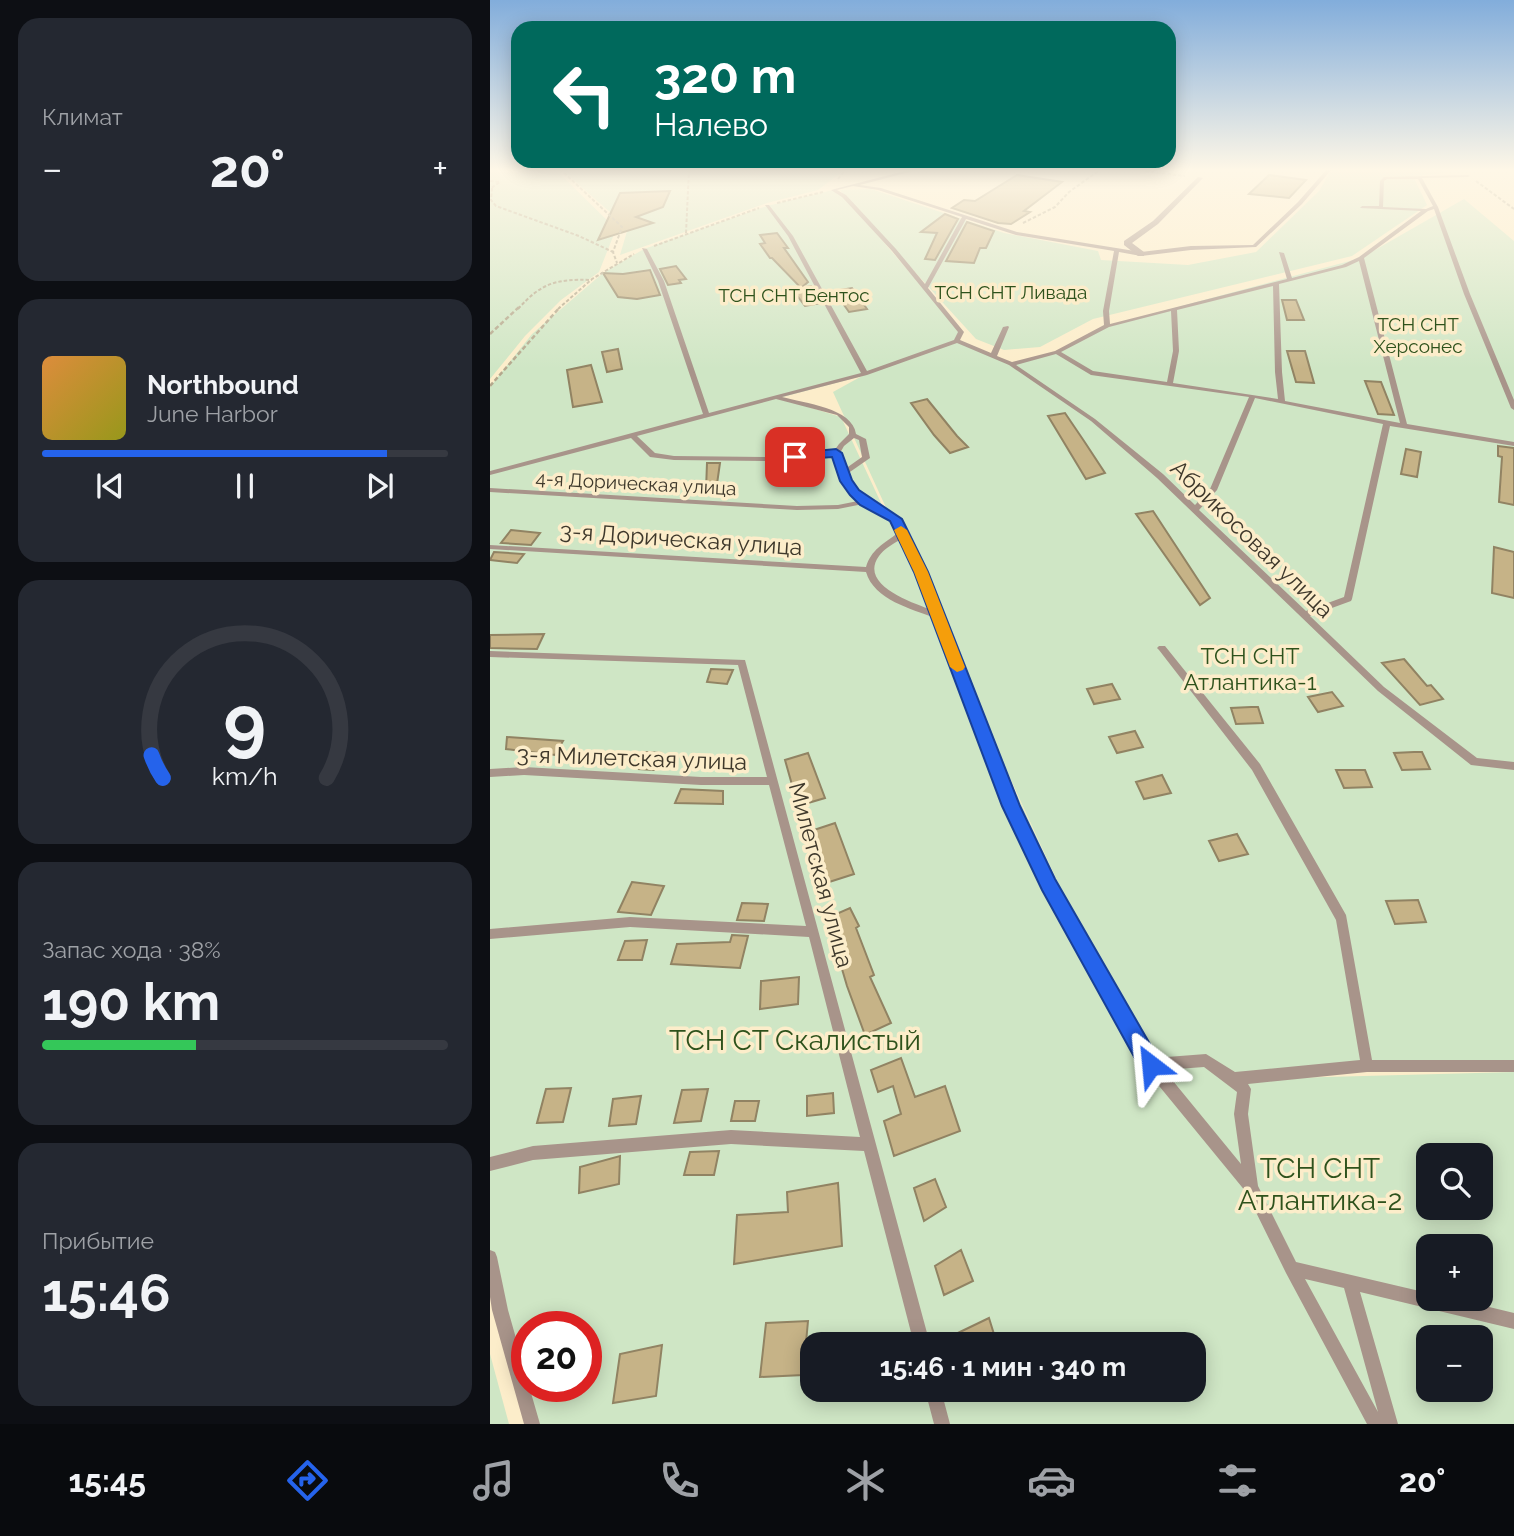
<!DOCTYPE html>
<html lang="ru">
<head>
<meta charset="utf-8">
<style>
  body { margin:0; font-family:Raleway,sans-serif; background:#242831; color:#f1f3f6; height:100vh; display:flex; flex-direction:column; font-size:26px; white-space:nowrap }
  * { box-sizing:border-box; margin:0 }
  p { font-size:23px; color:#9ea1a6 }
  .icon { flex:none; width:38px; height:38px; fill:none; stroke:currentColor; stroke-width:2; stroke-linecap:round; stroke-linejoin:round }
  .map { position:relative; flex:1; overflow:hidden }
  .drawer { display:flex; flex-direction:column; gap:18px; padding:18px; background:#0d0f14; width:490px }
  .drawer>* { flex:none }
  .guide { position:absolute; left:21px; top:21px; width:665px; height:147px; border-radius:21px; box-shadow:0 4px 18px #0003; background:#00695c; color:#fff; overflow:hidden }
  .controls { position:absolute; left:926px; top:1143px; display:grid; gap:14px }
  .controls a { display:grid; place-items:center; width:77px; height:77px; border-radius:14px; background:#171b24; box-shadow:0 4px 18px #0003; font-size:35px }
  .speed { position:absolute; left:21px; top:1311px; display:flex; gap:14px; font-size:35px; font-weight:700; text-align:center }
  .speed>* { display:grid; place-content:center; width:91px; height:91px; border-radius:50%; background:#171b24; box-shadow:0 4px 18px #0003; line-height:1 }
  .speed .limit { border:10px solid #d22; background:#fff; color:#111 }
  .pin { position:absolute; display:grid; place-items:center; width:60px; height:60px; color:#fff; margin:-30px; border-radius:14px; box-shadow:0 4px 10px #0006 }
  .me { position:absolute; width:77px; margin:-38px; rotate:331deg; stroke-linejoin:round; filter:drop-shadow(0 0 5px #0008) }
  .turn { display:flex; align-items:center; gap:24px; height:147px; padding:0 28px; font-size:32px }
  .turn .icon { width:91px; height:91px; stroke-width:2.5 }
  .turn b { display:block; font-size:49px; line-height:60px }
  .big { font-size:52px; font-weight:700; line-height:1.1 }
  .drawer .widget { flex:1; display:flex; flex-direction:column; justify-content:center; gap:10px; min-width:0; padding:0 24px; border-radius:21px; background:#242831 }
  .drawer .dial { align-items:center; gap:0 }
  .dial svg { height:182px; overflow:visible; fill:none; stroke:#363941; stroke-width:7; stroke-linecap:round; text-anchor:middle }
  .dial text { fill:#f1f3f6; stroke:none }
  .song { display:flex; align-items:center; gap:21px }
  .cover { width:84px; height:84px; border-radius:10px; background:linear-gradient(135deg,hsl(30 70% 55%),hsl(60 70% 35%)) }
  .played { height:7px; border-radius:4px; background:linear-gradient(90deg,#2563eb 85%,#363941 85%) }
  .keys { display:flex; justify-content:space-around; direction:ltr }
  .heat { display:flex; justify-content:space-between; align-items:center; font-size:38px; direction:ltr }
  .charge { height:10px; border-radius:5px; background:linear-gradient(90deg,#34c759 38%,#363941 0) }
  .trip { position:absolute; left:310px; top:1332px; width:406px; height:70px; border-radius:21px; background:#171b24; box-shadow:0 4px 18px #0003; font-weight:700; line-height:70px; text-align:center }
  .tabs { display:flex; height:112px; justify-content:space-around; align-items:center; background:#090b0e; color:#9ea1a6 }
  .tabs .icon { width:49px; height:49px }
  .tabs .selected { color:#2563eb }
  .tabs b { font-size:32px; color:#f1f3f6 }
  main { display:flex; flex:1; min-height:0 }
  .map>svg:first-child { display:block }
</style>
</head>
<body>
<main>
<section class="drawer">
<div class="widget"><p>Климат</p>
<div class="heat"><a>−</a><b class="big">20°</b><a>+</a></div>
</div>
<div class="widget">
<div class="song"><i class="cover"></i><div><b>Northbound</b><p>June Harbor</p></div></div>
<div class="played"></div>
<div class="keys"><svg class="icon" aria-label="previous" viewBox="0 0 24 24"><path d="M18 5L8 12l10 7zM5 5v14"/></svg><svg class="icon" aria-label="pause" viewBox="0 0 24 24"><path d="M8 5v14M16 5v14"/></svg><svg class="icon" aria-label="next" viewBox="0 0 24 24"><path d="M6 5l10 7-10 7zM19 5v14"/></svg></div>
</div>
<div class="widget dial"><svg viewBox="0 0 100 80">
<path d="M14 69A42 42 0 1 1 86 69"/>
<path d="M14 69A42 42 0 0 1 9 59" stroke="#2563eb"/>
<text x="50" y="56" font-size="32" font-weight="700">9</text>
<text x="50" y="72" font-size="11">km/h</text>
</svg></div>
<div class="widget"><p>Запас хода · 38%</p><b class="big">190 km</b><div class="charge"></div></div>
<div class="widget"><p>Прибытие</p><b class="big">15:46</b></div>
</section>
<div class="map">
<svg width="1024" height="1424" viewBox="0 0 1024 1424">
  <rect width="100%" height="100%" fill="#fcedca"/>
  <path fill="#cfe6c5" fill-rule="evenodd" d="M0 169H65L126 229 109 272 71 300 35 336 0 379Z
    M71 169H356L328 190 277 203 130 255 138 228Z
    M842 169H950L955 173 923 176 937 205 862 256 603 319 550 347 514 350 486 339 350 190 381 189 514 233 608 251 611 260 698 265 766 252 829 191Z
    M343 190 354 196 471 332 468 341 521 364 567 352 617 326 871 258 974 199 1024 241V1065L877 1066 758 1079 1024 1072V1424H42L0 1276V387L42 334 113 273 154 249 277 206ZM372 376 343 392 581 911 351 417 289 398ZM938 1155H990V1208H938ZM938 1246H990V1298H938ZM37 1326H96V1386H37ZM938 1337H990V1390H938ZM322 1344H704V1390H322Z
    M0 1354 19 1424H0Z"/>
  <path fill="#c6b387" stroke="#918363" stroke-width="2" d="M527 175 572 182 534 211 540 212 521 224 508 223 462 208 474 200 485 201Z
    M779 175 787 176 816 180 799 198 759 194Z
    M180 191 173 207 146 217 163 223 108 240 130 193Z
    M455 214 468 219 445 260 435 259 447 233 431 232Z
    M477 222 504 231 496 248H490L484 263 456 261Z
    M287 233 298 248H294L318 282 311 288 282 258H280L270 244 275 243 270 235Z
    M186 266 196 279 189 280 191 283 178 285 170 269Z
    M160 270 170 295 147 299 128 297 113 273 133 274Z
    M321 286 331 303 315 306 302 289Z
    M362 288 377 309 359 312 344 291Z
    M792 300H806L814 320H797Z
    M128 349 132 369 117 372 112 352Z
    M797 351H815L824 383 806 382Z
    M101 365 112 402 83 407 77 370Z
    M875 381 891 382 904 415 888 414Z
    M437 399 467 436 478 447 460 453 444 435 421 403Z
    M575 413 594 441 615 473 596 479 558 416Z
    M1008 446 1024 448V505L1009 502 1012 457 1008 456Z
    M916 449 931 452 927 477 911 474Z
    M217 463H230L226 491 216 490Z
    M663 511 720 598 710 605 646 514Z
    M21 530 50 533 41 545 11 543Z
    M1004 547 1024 552V598L1002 593Z
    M4 552 34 554 27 563 0 560Z
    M54 634 47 649 0 648V635Z
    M914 659 937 686 941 685 953 699 930 705 892 663Z
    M221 669 243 670 237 684 217 682Z
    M622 684 630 699 604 704 597 689Z
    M842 692 853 706 828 712 818 697Z
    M761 707H768L773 723 746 724 741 708Z
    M645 731 653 747 627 753 619 737Z
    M17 737 73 741 65 755 16 749Z
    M155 752 171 753 164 770 149 769Z
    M924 752H932L940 769 912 770 904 753Z
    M318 753 335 798 308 806 295 760Z
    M846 770H875L882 787 854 788Z
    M672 775 681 793 654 799 646 782Z
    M191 789 233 791V804L185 803Z
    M345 823 364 874 333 884 315 833Z
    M747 834 758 854 729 861 719 841Z
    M142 882 174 886 161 915 128 912Z
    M928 900 936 922 905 924 896 901Z
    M252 903 278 904 274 921 247 920Z
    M360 908 369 926 366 928 384 975 380 977 401 1023 375 1035 357 986 337 918Z
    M242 935 258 936 250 968 181 964 187 944 240 942Z
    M157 940 152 960H128L135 941Z
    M309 977 308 1004 270 1009 271 981Z
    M411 1058 425 1097 455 1086 470 1131 404 1156 394 1121 411 1114 403 1086 388 1092 381 1070Z
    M81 1088 73 1122 47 1123 56 1089Z
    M218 1089 211 1121 184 1123 192 1090Z
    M343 1093 344 1113 317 1116V1096Z
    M151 1096 146 1124 119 1126 123 1099Z
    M245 1101H269L265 1121H241Z
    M229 1151 224 1175H194L200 1152Z
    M130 1156 129 1184 89 1193 90 1167Z
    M445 1179 456 1207 434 1221 424 1188Z
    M348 1183 352 1246 244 1264 247 1215 298 1212 297 1192Z
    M471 1250 483 1281 454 1295 445 1266Z
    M499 1318 507 1344H445Z
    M318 1321 313 1375 270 1377 276 1323Z
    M172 1345 166 1396 123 1403 130 1354Z"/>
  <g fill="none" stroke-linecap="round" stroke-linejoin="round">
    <path stroke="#b4a88d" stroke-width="2" stroke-dasharray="3.5 2" stroke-linecap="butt" d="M70 169 132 227 123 252 127 263
      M639 169 695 176
      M348 179 356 169
      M0 181 10 182 1 188
      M986 181 1024 209
      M2 188 1 200 6 206 89 236 123 252
      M287 203 333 192
      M533 223 565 207 579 192 607 172 605 169
      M196 233 199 169
      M164 246 269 208
      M28 309C52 282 67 279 102 280
      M68 309 102 279 144 254"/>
    <path stroke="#b4a88d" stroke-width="2.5" stroke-dasharray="4.5 2.5" stroke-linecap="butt" d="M0 334 29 307
      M0 386 70 307"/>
    <path fill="#a8948a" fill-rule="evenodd" d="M422 169H431L370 185 391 188 527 232 651 252 701 246 763 245 808 202 837 169H842L812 204 766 247 701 250 651 256 629 252 619 311 620 324 797 279 789 252 794 253 802 278 852 265 869 257 931 211 870 208 872 206H889L890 181 894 177 978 175 980 176 978 177 932 178 948 207 980 294 1024 400V410L1021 408 974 294 944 209 938 211 874 258 917 424 1024 442V446L900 426 862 599 861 601 820 616 894 687 987 758 1024 762V770L981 765 888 691 667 478 601 421 519 365 467 343 377 375 292 397C314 403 363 408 366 434L376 439 380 458 357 474 367 492 377 500 410 519 453 616 508 764 563 881 664 1058 716 1054 745 1072 870 1060 846 920 762 770 669 650 667 648 669 646H675L770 764 856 915 882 1060H1024V1072H877L758 1084 761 1089 758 1114 768 1186 806 1262 938 1293V1298H962L1024 1313V1329L870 1292 908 1424H877L796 1273 756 1192 656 1070 555 887 498 764 445 618C422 609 384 600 376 572L0 549V545L376 567C381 550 394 543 408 533L403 520 373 504 348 509 307 510 0 492V488L307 506 348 505 368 501C355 488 350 472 343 455L284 461 184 460 160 457 141 438 0 475V471L213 414 168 281 152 248 157 249 174 281 219 413 371 373 298 236 275 205H279L303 236 377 371 464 340 468 332 402 251 352 197 341 190ZM897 179H928L943 206 936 209 893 207 894 181ZM363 186 388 190 472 217 435 284 406 249 356 195 347 190ZM476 219 526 235 624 251 613 311 614 325 565 351 522 362 507 356 519 327 518 326 513 327 501 353 470 340 474 332 438 288ZM869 261 910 423 795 401 792 372 789 284 856 267ZM783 286 785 372 788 399 683 383 689 351 687 310ZM681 311 683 351 677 382 603 371 571 352 619 327ZM566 354 601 375 759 397 720 489 705 505 673 474 605 419 526 365ZM765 398 893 424 854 597 816 611 709 510 727 490ZM286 399 347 415 359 427V434L349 444 344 451 284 457 184 456 165 453 147 436ZM364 438 369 440 372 457 355 469 350 453 354 446ZM411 539 442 610C423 603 368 585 389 556 394 549 403 544 411 539ZM714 1067 747 1092 744 1114 751 1164 674 1070ZM815 1279 854 1288 888 1412Z
      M0 651 255 660 440 1344H424L374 1151 241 1144 43 1160 0 1171V1157L43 1146 241 1130 370 1137 319 937 140 927 0 939V929L140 917 316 926 279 785H211L34 775 0 777V769L34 767 211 777H277L248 665 0 657Z
      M0 1250 5 1252 7 1257 18 1310 37 1377V1386H39L50 1424H34L2 1310 0 1297Z
      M435 1390H451L460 1424H444Z"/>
    <path fill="#a8948a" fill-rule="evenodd" d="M708 177 713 178 668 224 642 243 654 252V256H648L634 245V241L663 221Z"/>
  </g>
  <linearGradient id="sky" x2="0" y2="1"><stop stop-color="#82addb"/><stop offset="0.46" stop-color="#fef7e7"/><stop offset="1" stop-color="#fef7e7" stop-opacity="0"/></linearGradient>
  <rect width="1024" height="369" fill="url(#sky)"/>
  <path fill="#2563eb" stroke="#184099" stroke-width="2" d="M346 449 352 453 362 480 369 490 412 519 438 572 530 806 565 879 668 1058 672 1065 668 1073 661 1076 653 1073 552 890 512 806 424 572 400 521 370 505 360 495 350 481 342 457 305 460 299 457 305 453Z"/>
  <path fill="#f59e0b" d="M411 526 417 530 438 572 475 667 473 670 467 672 460 667 424 572 404 530Z"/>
  <g text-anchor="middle" stroke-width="7" stroke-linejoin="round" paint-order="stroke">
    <g font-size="19" fill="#2e521c" stroke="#fcedca">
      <text x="521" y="299">ТСН СНТ Ливада</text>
      <text x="304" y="302">ТСН СНТ Бентос</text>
      <text x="928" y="331">ТСН СНТ<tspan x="928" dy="22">Херсонес</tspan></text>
    </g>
    <g font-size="19" fill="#3e382b" stroke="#fcedca">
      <text transform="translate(146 483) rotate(3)" y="7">4-я Дорическая улица</text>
    </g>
    <g font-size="23" fill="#3e382b" stroke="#fcedca">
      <text transform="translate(191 539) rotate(4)" y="8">3-я Дорическая улица</text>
      <text transform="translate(762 539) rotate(44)" y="8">Абрикосовая улица</text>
      <text transform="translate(142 758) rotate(2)" y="8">3-я Милетская улица</text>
      <text transform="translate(331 875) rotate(75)" y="8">Милетская улица</text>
    </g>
    <g font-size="23" fill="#2e521c" stroke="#fcedca">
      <text x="760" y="664">ТСН СНТ<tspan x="760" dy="26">Атлантика-1</tspan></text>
    </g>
    <g font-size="28" fill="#2e521c" stroke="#fcedca">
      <text x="305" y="1050">ТСН СТ Скалистый</text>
      <text x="830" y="1178">ТСН СНТ<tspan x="830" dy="32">Атлантика-2</tspan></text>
    </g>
  </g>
</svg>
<div class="controls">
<a><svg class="icon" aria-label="search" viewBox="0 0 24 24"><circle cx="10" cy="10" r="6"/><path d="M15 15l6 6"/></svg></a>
<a>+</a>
<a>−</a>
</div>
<div class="speed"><div class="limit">20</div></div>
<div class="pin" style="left:305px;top:457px;background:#d93025"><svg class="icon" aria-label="arrive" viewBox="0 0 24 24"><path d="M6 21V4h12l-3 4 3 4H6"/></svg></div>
<svg class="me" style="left:661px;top:1065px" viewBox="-20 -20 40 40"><path d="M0-17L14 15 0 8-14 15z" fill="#2563eb" stroke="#fff" stroke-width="4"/></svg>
<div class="trip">15:46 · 1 мин · 340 m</div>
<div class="guide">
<div class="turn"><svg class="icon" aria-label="left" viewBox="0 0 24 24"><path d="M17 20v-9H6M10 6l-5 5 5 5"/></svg><div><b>320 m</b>Налево</div></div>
</div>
</div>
</main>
<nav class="tabs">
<b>15:45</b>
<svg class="icon selected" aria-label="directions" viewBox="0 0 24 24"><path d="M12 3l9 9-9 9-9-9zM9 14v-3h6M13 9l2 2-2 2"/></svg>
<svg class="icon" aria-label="music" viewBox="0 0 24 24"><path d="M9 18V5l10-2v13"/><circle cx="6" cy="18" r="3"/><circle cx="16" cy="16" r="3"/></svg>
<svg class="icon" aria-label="phone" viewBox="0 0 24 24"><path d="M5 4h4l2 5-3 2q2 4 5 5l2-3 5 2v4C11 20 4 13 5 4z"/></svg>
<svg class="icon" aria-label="climate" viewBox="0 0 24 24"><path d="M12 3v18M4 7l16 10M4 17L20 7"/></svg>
<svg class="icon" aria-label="car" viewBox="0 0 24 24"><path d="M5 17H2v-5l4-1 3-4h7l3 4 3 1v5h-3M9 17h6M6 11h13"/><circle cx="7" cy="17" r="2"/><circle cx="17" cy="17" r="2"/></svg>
<svg class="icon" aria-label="filters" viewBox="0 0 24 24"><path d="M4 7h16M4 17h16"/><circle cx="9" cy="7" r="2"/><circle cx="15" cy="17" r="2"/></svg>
<b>20°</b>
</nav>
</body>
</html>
